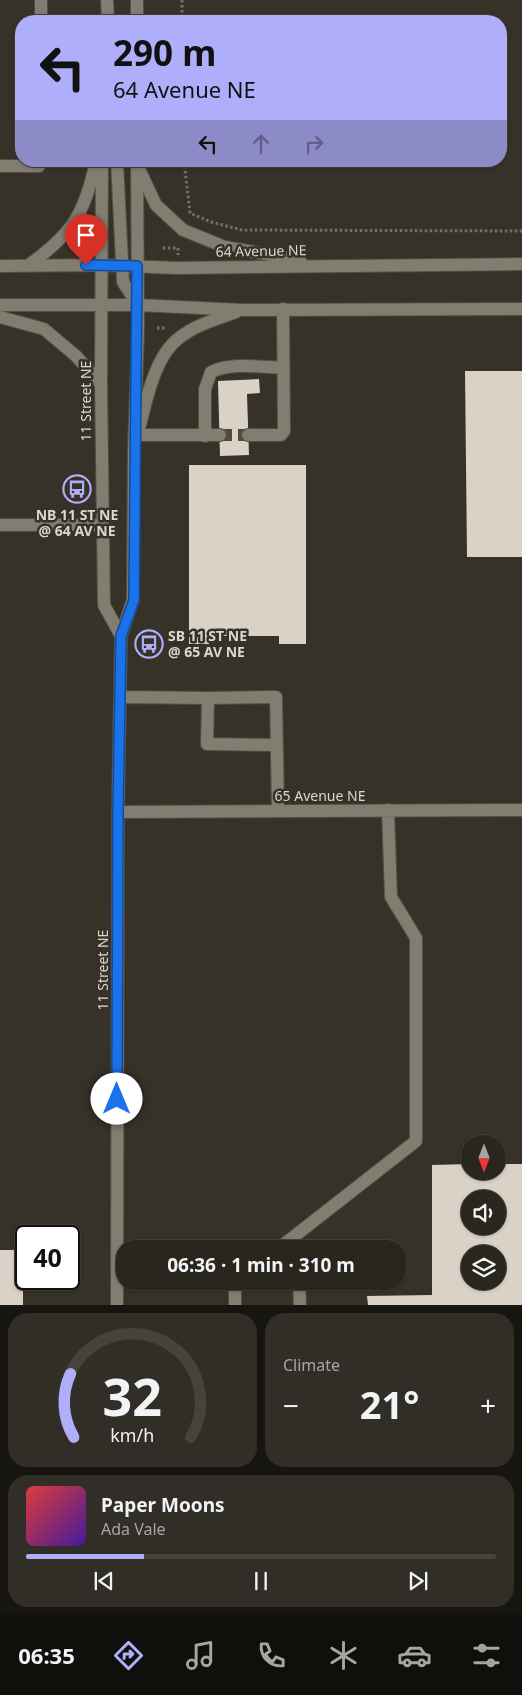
<!DOCTYPE html>
<html lang="en">
<head>
<meta charset="utf-8">
<style>
  body { margin:0; font-family:"Noto Sans",sans-serif; background:#312e27; color:#f1f3f6; height:100vh; display:flex; flex-direction:column; font-size:19px; white-space:nowrap }
  * { box-sizing:border-box; margin:0 }
  p { font-size:16px; color:#a5a5a4 }
  .icon { flex:none; width:28px; height:28px; fill:none; stroke:currentColor; stroke-width:2; stroke-linecap:round; stroke-linejoin:round }
  .map { position:relative; height:1305px; overflow:hidden }
  .drawer { display:flex; flex-direction:column; gap:8px; padding:8px; background:#171510; flex:1 }
  .drawer>* { flex:none }
  .banner { position:absolute; left:15px; top:15px; width:492px; height:152px; border-radius:20px; box-shadow:0 1px 4px #0004,0 0 0 1px #45433c; background:#afaefa; color:#111; overflow:hidden }
  .needle { width:32px; rotate:180deg }
  .fabs { position:absolute; left:461px; top:1135px; display:grid; gap:10px }
  .fabs a { display:grid; place-items:center; width:45px; height:45px; border-radius:50%; background:#29261e; box-shadow:0 1px 4px #0004,0 0 0 1px #45433c; font-size:25px }
  .speed { position:absolute; left:15px; top:1225px; display:flex; gap:10px; font-size:25px; font-weight:700; text-align:center }
  .speed>* { display:grid; place-content:center; width:65px; height:65px; border-radius:50%; background:#29261e; box-shadow:0 1px 4px #0004,0 0 0 1px #45433c; line-height:1 }
  .speed .limit { border:2px solid #111; border-radius:8px; background:#fff; color:#111 }
  .pin { position:absolute; display:grid; place-items:center; width:42px; height:42px; color:#fff; margin:-51px -21px; border-radius:50% 50% 50% 0; rotate:-45deg; box-shadow:0 0 5px #0007 }
  .pin .icon { rotate:45deg }
  .me { position:absolute; width:55px; margin:-28px; rotate:0deg; stroke-linejoin:round; filter:drop-shadow(0 0 4px #0008) }
  .turn { display:flex; align-items:center; gap:18px; height:105px; padding:0 15px; font-size:22px }
  .turn .icon { width:65px; height:65px; stroke-width:2.5 }
  .turn b { display:block; font-size:35px; line-height:42px }
  .lanes { display:flex; align-items:center; height:48px; padding:0 15px; background:#0003; justify-content:center; gap:25px; direction:ltr }
  .lanes .off { opacity:.35 }
  .big { font-size:38px; font-weight:700; line-height:1.1 }
  .drawer .card { flex:1; display:flex; flex-direction:column; justify-content:center; gap:8px; min-width:0; padding:0 18px; border-radius:20px; background:#312e27 }
  .drawer .dial { align-items:center; gap:0 }
  .dial svg { height:130px; overflow:visible; fill:none; stroke:#45433c; stroke-width:7; stroke-linecap:round; text-anchor:middle }
  .dial text { fill:#f1f3f6; stroke:none }
  .song { display:flex; align-items:center; gap:15px }
  .cover { width:60px; height:60px; border-radius:8px; background:linear-gradient(135deg,hsl(0 70% 55%),hsl(260 70% 35%)) }
  .played { height:5px; border-radius:2px; background:linear-gradient(90deg,#afaefa 25%,#45433c 25%) }
  .keys { display:flex; justify-content:space-around; direction:ltr }
  .heat { display:flex; justify-content:space-between; align-items:center; font-size:28px; direction:ltr }
  .drawer .tiles { flex:1; display:grid; gap:8px; grid-template-columns:1fr 1fr }
  .card:last-child { grid-column:span 2 }
  .trip { position:absolute; left:116px; top:1240px; width:290px; height:50px; border-radius:20px; background:#29261e; box-shadow:0 1px 4px #0004,0 0 0 1px #45433c; font-weight:700; line-height:50px; text-align:center }
  .menu { display:flex; height:80px; justify-content:space-around; align-items:center; background:#100f0c; color:#a5a5a4 }
  .menu .icon { width:35px; height:35px }
  .menu .on { color:#afaefa }
  .menu b { font-size:22px; color:#f1f3f6 }
  .map>svg:first-child { display:block }
</style>
</head>
<body>
<div class="map">
<svg width="522" height="1305" viewBox="0 0 522 1305">
  <rect width="100%" height="100%" fill="#373228"/>
  <path fill="#dbd2c7" fill-rule="evenodd" d="M465 371H522V557H467Z
    M259 379 260 393 247 394 249 455 220 456 218 381Z
    M189 465H306V644H279V636H209V644H189Z
    M470 1164V1171H498V1164H522V1305H368L367 1296 432 1295V1165ZM470 1199H498V1226H470ZM470 1254H498V1281H470Z
    M0 1250H23V1305H0Z"/>
  <g fill="none" stroke-linecap="round" stroke-linejoin="round">
    <path stroke="#4f4b41" stroke-width="12" stroke-dasharray="12 6" stroke-linecap="butt" d="M220 435H248"/>
    <g stroke="#534f47" stroke-width="14">
      <path id="minor" d="M107 0 108 21
        M41 21V0
        M137 21V0
        M102 161 101 384 104 605 121 636
        M117 161 123 282 138 305
        M0 166H39V161
        M139 169 156 205 183 230 225 247 300 260
        M30 264C73 233 85 213 96 161
        M0 266 102 265 177 268 522 264
        M0 305H138L242 310 522 309
        M0 317 44 329 76 356 101 384
        M140 425C147 398 155 356 179 338 195 325 217 319 236 312
        M138 435H220
        M248 435H281L284 431 283 309
        M205 436V389L211 372C231 362 260 367 283 368
        M0 525H103
        M120 697 208 698
        M277 745 207 744 208 698 276 697 278 811
        M118 812 522 810
        M278 1249 416 1141V938L391 897 388 810
        M235 1281V1305
        M299 1281 300 1305
        M117 1305 118 812 121 636 133 600 134 450 138 328 137 161"/>
    </g>
    <path stroke="#747067" stroke-width="3" stroke-dasharray="2.5 2.5" stroke-linecap="butt" d="M182 0V21
      M184 161 190 213 211 222 242 230 522 231
      M163 248H178V255
      M157 328H167"/>
    <use href="#minor" stroke="#827d71" stroke-width="12"/>
  </g>
  <g fill="none" stroke-linecap="round" stroke-linejoin="round">
    <g stroke="#114b97" stroke-width="12">
      <path id="route" d="M86 265 137 266 134 600 121 636 118 812 117 1099"/>
    </g>
    <use href="#route" stroke="#1a73e8" stroke-width="9"/>
  </g>
  <defs>
    <g id="bus-ring" transform="scale(1.4375)"><circle r="9.5" fill="#373228" stroke="#afaefa" stroke-width="1.5"/><path d="M-5-6H5V4H4V6H2V4H-2V6H-4V4H-5ZM-3.5-4V0h7V-4ZM-3.5 1.2v1.5H-2V1.2ZM2 1.2v1.5H3.5V1.2Z" fill="#afaefa"/></g>
  </defs>
  <g fill-rule="evenodd">
    <use href="#bus-ring" x="77" y="489"/>
    <use href="#bus-ring" x="149" y="644"/>
  </g>
  <g text-anchor="middle" stroke-width="5" stroke-linejoin="round" paint-order="stroke">
    <g font-size="14" fill="#dad7d1" stroke="#373228">
      <text transform="translate(261 251) rotate(-1)" y="5">64 Avenue NE</text>
      <text transform="translate(86 401) rotate(-90)" y="5">11 Street NE</text>
      <text x="320" y="801">65 Avenue NE</text>
      <text transform="translate(103 970) rotate(-90)" y="5">11 Street NE</text>
    </g>
    <g font-size="14" font-weight="bold" fill="#dad7d1" stroke="#373228">
      <text x="77" y="520">NB 11 ST NE<tspan x="77" dy="16">@ 64 AV NE</tspan></text>
      <text x="168" y="641" text-anchor="start">SB 11 ST NE<tspan x="168" dy="16">@ 65 AV NE</tspan></text>
    </g>
  </g>
</svg>
<div class="fabs">
<a><svg class="needle" viewBox="-14 -14 28 28"><path d="M0-13l5 13h-10z" fill="#e53935"/><path d="M0 13l5-13h-10z" fill="#a5a5a4"/></svg></a>
<a><svg class="icon" aria-label="sound" viewBox="0 0 24 24"><path d="M4 9h4l5-4v14l-5-4H4zM17 9q2 3 0 6"/></svg></a>
<a><svg class="icon" aria-label="layers" viewBox="0 0 24 24"><path d="M12 4l9 5-9 5-9-5zM3 14l9 5 9-5"/></svg></a>
</div>
<div class="speed"><div class="limit">40</div></div>
<div class="pin" style="left:86px;top:265px;background:#d93025"><svg class="icon" aria-label="arrive" viewBox="0 0 24 24"><path d="M6 21V4h12l-3 4 3 4H6"/></svg></div>
<svg class="me" style="left:117px;top:1099px" viewBox="-20 -20 40 40"><circle r="19" fill="#fff"/><path d="M0-13L10 11 0 6-10 11z" fill="#1a73e8"/></svg>
<div class="trip">06:36 · 1 min · 310 m</div>
<div class="banner">
<div class="turn"><svg class="icon" aria-label="left" viewBox="0 0 24 24"><path d="M17 20v-9H6M10 6l-5 5 5 5"/></svg><div><b>290 m</b>64 Avenue NE</div></div>
<div class="lanes"><svg class="icon" aria-label="left" viewBox="0 0 24 24"><path d="M17 20v-9H6M10 6l-5 5 5 5"/></svg><svg class="icon off" aria-label="ahead" viewBox="0 0 24 24"><path d="M12 20V5M6 11l6-6 6 6"/></svg><svg class="icon off" aria-label="right" viewBox="0 0 24 24"><path d="M7 20v-9h11M14 6l5 5-5 5"/></svg></div>
</div>
</div>
<section class="drawer">
<div class="tiles">
<div class="card dial"><svg viewBox="0 0 100 80">
<path d="M14 69A42 42 0 1 1 86 69"/>
<path d="M14 69A42 42 0 0 1 12 30" stroke="#afaefa"/>
<text x="50" y="56" font-size="32" font-weight="700">32</text>
<text x="50" y="72" font-size="11">km/h</text>
</svg></div>
<div class="card"><p>Climate</p>
<div class="heat"><a>−</a><b class="big">21°</b><a>+</a></div>
</div>
<div class="card">
<div class="song"><i class="cover"></i><div><b>Paper Moons</b><p>Ada Vale</p></div></div>
<div class="played"></div>
<div class="keys"><svg class="icon" aria-label="previous" viewBox="0 0 24 24"><path d="M18 5L8 12l10 7zM5 5v14"/></svg><svg class="icon" aria-label="pause" viewBox="0 0 24 24"><path d="M8 5v14M16 5v14"/></svg><svg class="icon" aria-label="next" viewBox="0 0 24 24"><path d="M6 5l10 7-10 7zM19 5v14"/></svg></div>
</div>
</div>
</section>
<nav class="menu">
<b>06:35</b>
<svg class="icon on" aria-label="directions" viewBox="0 0 24 24"><path d="M12 3l9 9-9 9-9-9zM9 14v-3h6M13 9l2 2-2 2"/></svg>
<svg class="icon" aria-label="music" viewBox="0 0 24 24"><path d="M9 18V5l10-2v13"/><circle cx="6" cy="18" r="3"/><circle cx="16" cy="16" r="3"/></svg>
<svg class="icon" aria-label="phone" viewBox="0 0 24 24"><path d="M5 4h4l2 5-3 2q2 4 5 5l2-3 5 2v4C11 20 4 13 5 4z"/></svg>
<svg class="icon" aria-label="climate" viewBox="0 0 24 24"><path d="M12 3v18M4 7l16 10M4 17L20 7"/></svg>
<svg class="icon" aria-label="car" viewBox="0 0 24 24"><path d="M5 17H2v-5l4-1 3-4h7l3 4 3 1v5h-3M9 17h6M6 11h13"/><circle cx="7" cy="17" r="2"/><circle cx="17" cy="17" r="2"/></svg>
<svg class="icon" aria-label="filters" viewBox="0 0 24 24"><path d="M4 7h16M4 17h16"/><circle cx="9" cy="7" r="2"/><circle cx="15" cy="17" r="2"/></svg>
</nav>
</body>
</html>
